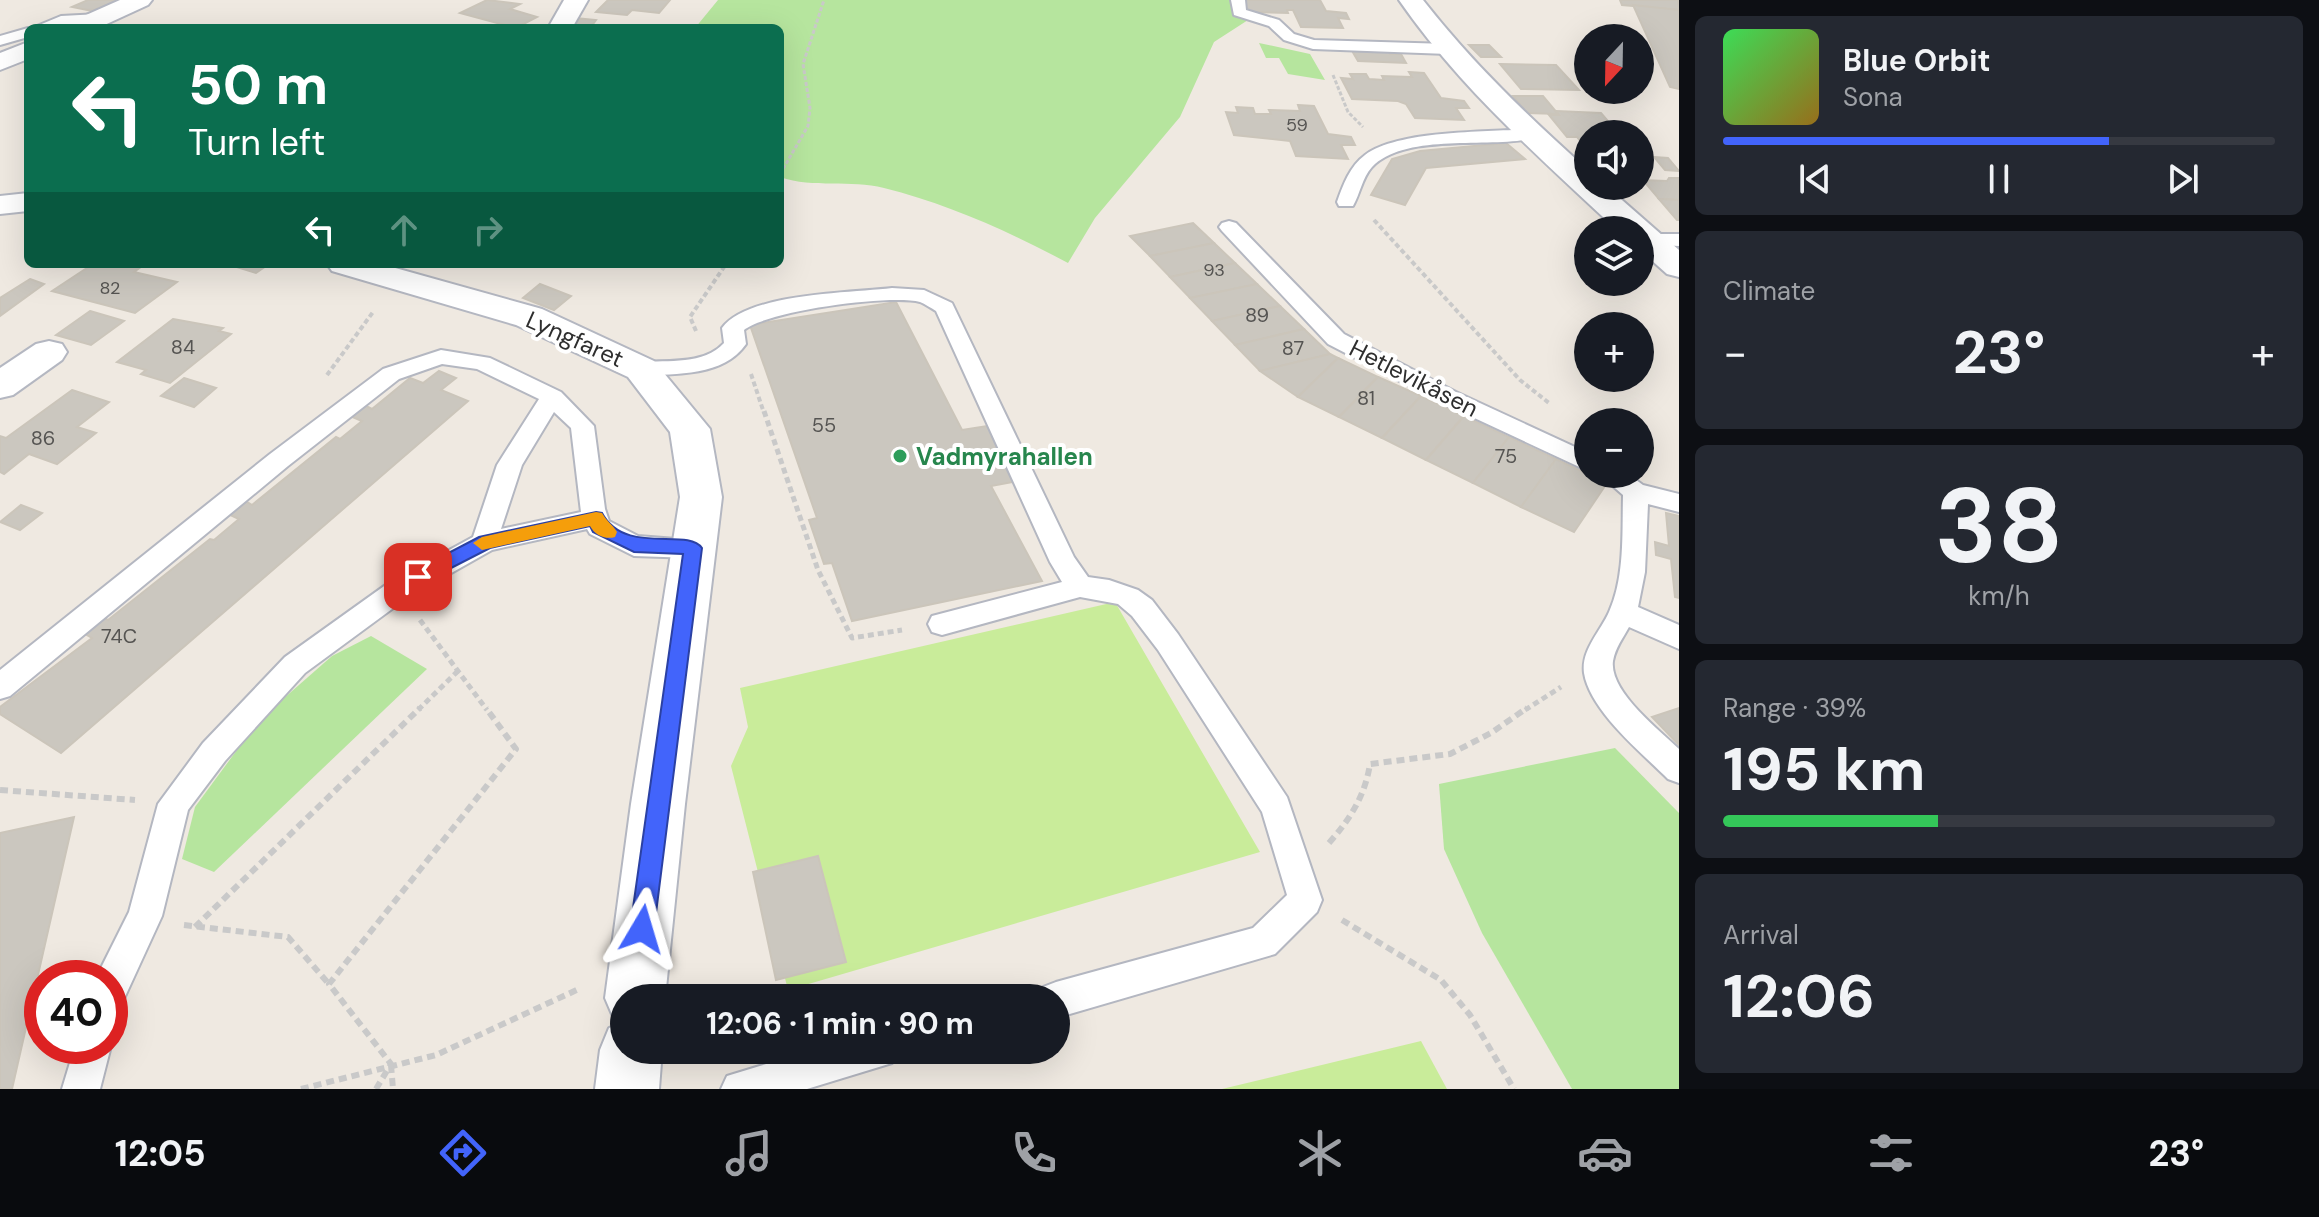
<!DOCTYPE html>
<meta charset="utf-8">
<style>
:root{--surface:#171b24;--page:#242831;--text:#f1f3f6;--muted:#9ea1a6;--line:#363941;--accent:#4264fb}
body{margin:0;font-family:"DM Sans",sans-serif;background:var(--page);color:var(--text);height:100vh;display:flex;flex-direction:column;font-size:30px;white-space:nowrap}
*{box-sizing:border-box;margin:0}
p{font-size:26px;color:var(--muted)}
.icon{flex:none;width:44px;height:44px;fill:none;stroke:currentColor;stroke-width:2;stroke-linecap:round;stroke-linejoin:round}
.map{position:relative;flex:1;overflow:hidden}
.side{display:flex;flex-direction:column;gap:16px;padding:16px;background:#0d0f14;width:640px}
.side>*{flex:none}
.banner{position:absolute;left:24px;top:24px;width:760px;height:244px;border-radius:12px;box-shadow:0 8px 32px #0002;background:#0b6e4f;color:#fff;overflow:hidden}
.needle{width:52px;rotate:202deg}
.fabs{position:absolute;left:1574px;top:24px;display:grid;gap:16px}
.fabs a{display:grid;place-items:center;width:80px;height:80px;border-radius:50%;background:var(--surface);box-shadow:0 8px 32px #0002;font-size:40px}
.speed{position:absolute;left:24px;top:960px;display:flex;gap:16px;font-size:40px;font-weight:700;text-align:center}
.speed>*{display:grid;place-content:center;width:104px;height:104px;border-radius:50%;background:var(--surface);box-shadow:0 8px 32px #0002;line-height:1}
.speed .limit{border:12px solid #d22;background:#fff;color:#111}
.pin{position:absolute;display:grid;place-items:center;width:68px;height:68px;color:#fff;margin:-34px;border-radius:16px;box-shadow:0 4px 12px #0006}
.me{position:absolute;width:88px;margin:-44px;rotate:7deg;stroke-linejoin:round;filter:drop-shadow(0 0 6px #0008)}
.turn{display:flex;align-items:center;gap:28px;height:168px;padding:0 32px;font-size:36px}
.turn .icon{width:104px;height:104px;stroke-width:2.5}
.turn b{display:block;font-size:56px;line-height:68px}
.lanes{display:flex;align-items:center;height:76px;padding:0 32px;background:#0003;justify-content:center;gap:40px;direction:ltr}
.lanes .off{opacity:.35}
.big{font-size:60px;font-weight:700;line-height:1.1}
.side .card{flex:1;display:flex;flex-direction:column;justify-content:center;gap:12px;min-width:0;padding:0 28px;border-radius:12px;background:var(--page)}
.side .dial{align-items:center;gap:0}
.dial b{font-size:104px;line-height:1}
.song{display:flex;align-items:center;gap:24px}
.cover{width:96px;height:96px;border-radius:12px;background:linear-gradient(135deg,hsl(130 70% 55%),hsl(40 70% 35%))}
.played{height:8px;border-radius:4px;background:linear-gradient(90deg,var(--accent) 70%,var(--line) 70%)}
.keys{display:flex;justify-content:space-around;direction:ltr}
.heat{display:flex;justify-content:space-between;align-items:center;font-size:44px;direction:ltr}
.charge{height:12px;border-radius:6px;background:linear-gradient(90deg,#34c759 39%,var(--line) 0)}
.trip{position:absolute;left:610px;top:984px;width:460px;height:80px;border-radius:40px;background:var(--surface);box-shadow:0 8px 32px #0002;font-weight:700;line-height:80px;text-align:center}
.dock{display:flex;height:128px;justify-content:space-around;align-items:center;background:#090b0e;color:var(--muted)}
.dock .icon{width:56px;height:56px}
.dock .on{color:var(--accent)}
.dock b{font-size:36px;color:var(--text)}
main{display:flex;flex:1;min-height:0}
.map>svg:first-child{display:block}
.green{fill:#b6e59e}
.pitch{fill:#c9ec9a}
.building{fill:#cbc7bf;stroke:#cbc5ba;stroke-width:2}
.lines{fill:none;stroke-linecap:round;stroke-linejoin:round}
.service-casing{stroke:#b4b7c1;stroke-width:4}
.minor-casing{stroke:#b4b7c1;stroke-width:4}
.tertiary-casing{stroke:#b4b7c1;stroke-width:4}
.secondary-casing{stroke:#b4b7c1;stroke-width:4}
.path-far3{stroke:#c9c9c9;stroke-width:3;stroke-dasharray:4 2;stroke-linecap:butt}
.path-far2{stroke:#c9c9c9;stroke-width:4;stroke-dasharray:5 3;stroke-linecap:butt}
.path-far1{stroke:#c9c9c9;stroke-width:5;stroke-dasharray:6 4;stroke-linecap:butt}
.path{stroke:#c9c9c9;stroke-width:6;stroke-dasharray:8 5;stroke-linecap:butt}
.service{fill:#fff;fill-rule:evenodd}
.minor{fill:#fff;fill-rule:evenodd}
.tertiary{fill:#fff;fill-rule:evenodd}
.secondary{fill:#fff;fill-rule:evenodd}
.route{fill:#4264fb;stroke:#2b41a3;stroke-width:2}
.slow{fill:#f59e0b}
.leisure-dot{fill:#2e9e5b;stroke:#fff;stroke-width:3}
.labels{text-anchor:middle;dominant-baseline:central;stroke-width:8;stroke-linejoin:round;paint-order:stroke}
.far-number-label{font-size:18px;fill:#555452}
.number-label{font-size:20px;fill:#555452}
.street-label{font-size:24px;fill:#2e2e2e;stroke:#fff}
.leisure-label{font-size:24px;font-weight:bold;fill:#27864d;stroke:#fff;text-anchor:start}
</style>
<main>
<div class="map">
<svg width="1679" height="1089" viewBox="0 0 1679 1089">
<rect width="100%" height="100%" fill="#efe9e1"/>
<g class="green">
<path d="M 718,0 L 1279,0 L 1214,42 L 1180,117 L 1095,218 L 1068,263 C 1010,232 948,204 884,188 C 850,179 814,189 780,177 L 780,28 L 695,28 Z"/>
<path d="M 1259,43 L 1310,54 L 1325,80 L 1288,74 L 1279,58 L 1266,58 Z"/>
<path d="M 371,636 L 427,669 L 214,872 L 182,859 L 195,807 L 259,720 L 332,656 Z"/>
<path d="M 1615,748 L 1679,813 L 1679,1089 L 1572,1089 L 1482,933 L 1444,849 L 1439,784 Z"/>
</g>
<g class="pitch">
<path d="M 1115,602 L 1260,852 L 788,990 L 731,766 L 748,727 L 740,688 Z"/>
<path d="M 1421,1041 L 1447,1089 L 1222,1089 Z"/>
</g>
<g class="building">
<path d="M 88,0 L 118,0 L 92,11 L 72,7 Z"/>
<path d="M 487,0 L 520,4 L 510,9 L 537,17 L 516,28 L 460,13 Z"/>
<path d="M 608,0 L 670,0 L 659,13 L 632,10 L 627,15 L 596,12 Z"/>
<path d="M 1242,0 L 1320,0 L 1326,11 L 1346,13 L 1349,19 L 1338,18 L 1343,28 L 1301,27 L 1293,10 L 1287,10 L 1288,13 L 1247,12 Z"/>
<path d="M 1620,0 L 1678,0 L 1679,10 L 1622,5 Z"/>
<path d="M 1633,5 L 1679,10 L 1679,89 L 1670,87 Z"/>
<path d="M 575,18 L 596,20 L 590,28 L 568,28 Z"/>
<path d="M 1469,45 L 1489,45 L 1501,57 L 1481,57 Z"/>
<path d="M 1351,49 L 1388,50 L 1390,54 L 1401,54 L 1406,63 L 1358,61 Z"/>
<path d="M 1500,64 L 1556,65 L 1579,90 L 1521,89 Z"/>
<path d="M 1409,72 L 1424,73 L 1441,98 L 1464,101 L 1469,108 L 1456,108 L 1464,120 L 1415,118 L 1406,104 L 1398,101 L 1352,99 L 1341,78 L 1353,79 L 1350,74 L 1366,74 L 1369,79 L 1384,80 L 1382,76 L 1412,77 Z"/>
<path d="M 1513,96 L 1543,96 L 1558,114 L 1527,113 Z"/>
<path d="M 1298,105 L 1314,106 L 1328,134 L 1351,137 L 1355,145 L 1341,145 L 1348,159 L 1296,156 L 1290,141 L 1234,135 L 1226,112 L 1238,113 L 1236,107 L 1253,108 L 1255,114 L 1271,114 L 1269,110 L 1300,111 Z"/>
<path d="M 1556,111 L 1601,113 L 1619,134 L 1588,134 L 1588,147 L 1585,147 L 1577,137 L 1567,137 L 1549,115 L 1559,115 Z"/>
<path d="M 1506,143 L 1525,159 L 1426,168 L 1405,205 L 1371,195 L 1392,159 L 1420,151 Z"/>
<path d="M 1654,157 L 1668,158 L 1679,171 L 1665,170 Z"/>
<path d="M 1669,178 L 1679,178 L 1679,200 L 1659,199 L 1643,180 L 1667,181 Z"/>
<path d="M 1659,199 L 1679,200 L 1679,220 L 1677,220 Z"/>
<path d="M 1193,223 L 1214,243 L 1150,256 L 1130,236 Z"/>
<path d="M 1214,243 L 1235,263 L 1170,277 L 1150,256 Z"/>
<path d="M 1235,263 L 1257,284 L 1190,298 L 1170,277 Z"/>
<path d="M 93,264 L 145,264 L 134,272 L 177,282 L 135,313 L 52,291 Z"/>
<path d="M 227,264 L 269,264 L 256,273 Z"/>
<path d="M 30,279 L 44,284 L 0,316 L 0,298 Z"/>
<path d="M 540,284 L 571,296 L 554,310 L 523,298 Z"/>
<path d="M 1257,284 L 1280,306 L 1212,321 L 1190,298 Z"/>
<path d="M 896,302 L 962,430 L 987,426 L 1018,481 L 991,486 L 1042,581 L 852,621 L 832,563 L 824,564 L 809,520 L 817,518 L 750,325 Z"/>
<path d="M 1280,306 L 1304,329 L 1235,345 L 1212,321 Z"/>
<path d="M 90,311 L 124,321 L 91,345 L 56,335 Z"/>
<path d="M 173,319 L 223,328 L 219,331 L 231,334 L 170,383 L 141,374 L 146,370 L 117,362 Z"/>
<path d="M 1304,329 L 1330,354 L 1260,371 L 1235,345 Z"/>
<path d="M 1330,354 L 1338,358 L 1298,397 L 1260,371 Z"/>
<path d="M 1338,358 L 1378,377 L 1339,417 L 1298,397 Z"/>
<path d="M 439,371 L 456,378 L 441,390 L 468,401 L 61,753 L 0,714 L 0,707 L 92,638 L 80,631 L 100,615 L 108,620 L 210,539 L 214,540 L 239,519 L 228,514 L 244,500 L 252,505 L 336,437 L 340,439 L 362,421 L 350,416 L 364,405 L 372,409 L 410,378 L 423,383 Z"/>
<path d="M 1378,377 L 1421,396 L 1382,438 L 1339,417 Z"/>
<path d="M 184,378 L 216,388 L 194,407 L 161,396 Z"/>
<path d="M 72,390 L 109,402 L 77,427 L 96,433 L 57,464 L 29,454 L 4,474 L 0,472 L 0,436 L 6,438 Z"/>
<path d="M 1421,396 L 1464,416 L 1426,460 L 1382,438 Z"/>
<path d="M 1464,416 L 1509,437 L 1473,483 L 1426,460 Z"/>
<path d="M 1509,437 L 1556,459 L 1521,507 L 1473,483 Z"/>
<path d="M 1556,459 L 1607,483 L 1574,532 L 1521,507 Z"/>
<path d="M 21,505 L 42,513 L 20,530 L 0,522 Z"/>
<path d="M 1666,513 L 1679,516 L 1679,598 L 1675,597 L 1671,559 L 1656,555 L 1655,542 L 1669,546 Z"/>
<path d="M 1679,708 L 1679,745 L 1652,717 Z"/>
<path d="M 74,817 L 12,1089 L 0,1089 L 0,833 Z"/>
<path d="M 818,856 L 846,962 L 776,980 L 753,872 Z"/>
</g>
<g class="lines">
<g class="service-casing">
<g id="service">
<path d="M 1231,0 L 1245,0 L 1246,10 L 1279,20 L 1294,34 L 1314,40 L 1448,44 L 1456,49 L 1448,54 L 1313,49 L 1284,40 L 1269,26 L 1234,15 Z"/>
<path d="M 99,14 L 106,18 L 104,21 L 32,28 L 61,16 Z"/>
<path d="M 28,28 L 28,37 L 0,45 L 0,36 Z"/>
<path d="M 1529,129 L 1535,130 L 1538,134 L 1535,138 C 1491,149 1406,132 1372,167 C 1362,178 1360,194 1353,206 L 1339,206 L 1337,202 C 1343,185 1350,166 1365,155 C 1398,130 1488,132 1529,129 Z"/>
<path d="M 1229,221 L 1236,223 L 1344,334 L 1456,392 L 1588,453 L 1588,471 L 1440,402 L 1328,344 L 1222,231 L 1219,227 L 1222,223 Z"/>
<path d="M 1648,234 L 1679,234 L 1679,246 L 1641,244 L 1640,238 Z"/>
<path d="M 892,288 L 924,290 L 952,303 L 1074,557 L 1088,577 L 1109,580 L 1138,590 L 1152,600 L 1178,634 L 1287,797 L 1322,900 L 1317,912 L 1275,954 L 1056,1018 L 1056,998 L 1039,998 L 1043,987 L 1056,982 L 1253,928 L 1287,895 L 1262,812 L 1158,650 L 1132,616 L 1118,604 L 1080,597 L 942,635 L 932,632 L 928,624 L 932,616 L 1062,582 L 1050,562 L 936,311 C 931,308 925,304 920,302 C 890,294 767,311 744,330 L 746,344 C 723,377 677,373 641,376 L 633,374 L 630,369 L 633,364 L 641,362 C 668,360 704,365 724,343 L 722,328 C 748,293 850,293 892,288 Z"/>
<path d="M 441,350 L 490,358 L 561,392 L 594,426 L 605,509 L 609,521 L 638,536 L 702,541 L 706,548 L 702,555 L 693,558 L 634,556 L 590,534 L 587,529 L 492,550 L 407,598 L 305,673 L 225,761 L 188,810 L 162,916 L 123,1001 L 110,1006 L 110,978 L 96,978 L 129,912 L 158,804 L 203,743 L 285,657 L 387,584 L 473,537 L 497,465 L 539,399 L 477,369 L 442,364 L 399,379 L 288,466 L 10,696 L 0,699 L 0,670 L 270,454 L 383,369 ZM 554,412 L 571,428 L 581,512 L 501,529 L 522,465 Z"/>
<path d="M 1599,474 L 1628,474 L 1643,485 L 1679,494 L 1679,512 L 1648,504 L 1645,572 L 1638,607 L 1679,625 L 1679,649 L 1629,627 C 1623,638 1615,648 1613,661 C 1609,691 1658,729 1679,749 L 1679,783 L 1668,779 C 1642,753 1590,711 1584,673 C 1581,650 1600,632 1609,612 C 1625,577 1622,532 1623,495 Z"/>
<path d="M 110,1042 L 111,1046 L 100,1089 L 62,1089 L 75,1046 L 110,1046 Z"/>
<path d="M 812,1050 L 898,1050 L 892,1063 L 807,1089 L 721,1089 L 727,1076 Z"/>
</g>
</g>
<g class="minor-casing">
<g id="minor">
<path d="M 120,0 L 152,0 L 148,5 L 98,28 L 65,28 L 68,23 Z"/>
<path d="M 564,0 L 588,0 L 572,28 L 548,28 Z"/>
<path d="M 28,42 L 28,59 L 0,70 L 0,53 Z"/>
</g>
</g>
<g class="tertiary-casing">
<g id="tertiary">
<path d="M 28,193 L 28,211 L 0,214 L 0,196 Z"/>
<path d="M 327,264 L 381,264 L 542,309 L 654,361 L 710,429 L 722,497 L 685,804 L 665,998 L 624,998 L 624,1050 L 662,1050 L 659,1089 L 595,1089 L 600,1050 L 609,1028 L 621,1023 L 614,1019 L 605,998 L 631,804 L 680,497 L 670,432 L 628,377 L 516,325 L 332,271 Z"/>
<path d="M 49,341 L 62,344 L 67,352 L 62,360 L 13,395 L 0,398 L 0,368 L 36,344 Z"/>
</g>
</g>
<g class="secondary-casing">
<path id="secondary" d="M 1399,0 L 1423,0 C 1473,64 1528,116 1588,170 L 1588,186 L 1606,186 L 1679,250 L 1679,277 L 1667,274 L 1640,250 L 1640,230 L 1617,230 C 1539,157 1460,88 1399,0 Z"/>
</g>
<g class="path-far3">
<path d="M 1333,75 L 1348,112 L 1363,127"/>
<path d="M 780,174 L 808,126 L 810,108 L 803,64 L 824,0"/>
</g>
<g class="path-far2">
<path d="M 1374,220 L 1520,380 L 1549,403"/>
<path d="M 696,331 L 690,317 L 726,264"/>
<path d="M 751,374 L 764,413"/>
<path d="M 327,375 L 373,312"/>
</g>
<g class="path-far1">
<path d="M 764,411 L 818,570 L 852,638 L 902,630"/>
<path d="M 420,620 L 487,710"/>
<path d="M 418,710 L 459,670"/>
<path d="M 1525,710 L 1561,687"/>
</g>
<g class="path">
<path d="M 0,790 L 135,800"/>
<path d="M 1329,843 C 1350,819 1365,796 1370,764 L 1450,754 L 1491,733 L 1527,708"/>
<path d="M 1342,920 L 1441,980 L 1470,1015 L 1514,1089"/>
<path d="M 184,925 L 288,937 L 329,984"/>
<path d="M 195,927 L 420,708"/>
<path d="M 391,1065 L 393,1089"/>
<path d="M 301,1089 L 436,1055 L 581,988"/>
<path d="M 376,1089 L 391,1064 L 329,984 L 516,749 L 486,708"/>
</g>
<use href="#service" class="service"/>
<use href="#minor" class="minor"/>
<use href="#tertiary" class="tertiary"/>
<use href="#secondary" class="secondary"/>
</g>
<path class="route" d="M 596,512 L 602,513 C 625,556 687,527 702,548 L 654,929 L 651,938 L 642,941 L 634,938 L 630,929 L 683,554 L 634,552 L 593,532 L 590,526 L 490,548 L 418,585 L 409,577 L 412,572 L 479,537 Z"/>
<path class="slow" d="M 596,512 L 602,513 C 607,522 613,525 617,532 L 615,537 C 605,540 595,535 590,526 L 482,550 L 473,543 L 482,537 Z"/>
<circle class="leisure-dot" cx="900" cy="456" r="8"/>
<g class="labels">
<g class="far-number-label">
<text x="1297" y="125">59</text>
<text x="1214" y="270">93</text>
<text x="110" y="288">82</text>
</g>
<g class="number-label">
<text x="1257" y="315">89</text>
<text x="183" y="347">84</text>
<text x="1293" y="348">87</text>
<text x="1366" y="398">81</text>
<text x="824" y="425">55</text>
<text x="43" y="438">86</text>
<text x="1506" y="456">75</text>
<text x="119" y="636">74C</text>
</g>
<g class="street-label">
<text transform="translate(575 339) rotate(24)">Lyngfaret</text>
<text transform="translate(1414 378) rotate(27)">Hetlevikåsen</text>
</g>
<g class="leisure-label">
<text x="916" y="456">Vadmyrahallen</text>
</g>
</g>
</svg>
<div class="fabs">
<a><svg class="needle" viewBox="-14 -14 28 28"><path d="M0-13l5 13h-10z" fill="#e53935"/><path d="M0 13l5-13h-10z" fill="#9ea1a6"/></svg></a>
<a><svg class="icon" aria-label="sound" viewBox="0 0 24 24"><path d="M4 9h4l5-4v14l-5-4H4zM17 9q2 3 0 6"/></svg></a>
<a><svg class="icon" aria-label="layers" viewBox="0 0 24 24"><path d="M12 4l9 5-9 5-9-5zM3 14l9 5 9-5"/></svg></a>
<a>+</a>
<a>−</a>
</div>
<div class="speed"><div class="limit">40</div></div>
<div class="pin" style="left:418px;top:577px;background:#d93025"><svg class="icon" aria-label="arrive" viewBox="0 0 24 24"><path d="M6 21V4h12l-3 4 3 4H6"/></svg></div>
<svg class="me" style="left:642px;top:929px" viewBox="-20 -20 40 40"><path d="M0-17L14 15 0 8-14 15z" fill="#4264fb" stroke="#fff" stroke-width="4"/></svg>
<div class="trip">12:06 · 1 min · 90 m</div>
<div class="banner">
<div class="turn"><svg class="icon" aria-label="left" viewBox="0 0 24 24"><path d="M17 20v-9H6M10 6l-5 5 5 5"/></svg><div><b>50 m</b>Turn left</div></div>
<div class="lanes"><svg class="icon" aria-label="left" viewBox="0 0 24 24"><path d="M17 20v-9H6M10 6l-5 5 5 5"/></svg><svg class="icon off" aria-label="ahead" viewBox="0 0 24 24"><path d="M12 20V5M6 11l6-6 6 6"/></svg><svg class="icon off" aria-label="right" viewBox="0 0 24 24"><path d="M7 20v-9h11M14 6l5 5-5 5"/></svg></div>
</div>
</div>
<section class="side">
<div class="card">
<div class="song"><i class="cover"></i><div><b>Blue Orbit</b><p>Sona</p></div></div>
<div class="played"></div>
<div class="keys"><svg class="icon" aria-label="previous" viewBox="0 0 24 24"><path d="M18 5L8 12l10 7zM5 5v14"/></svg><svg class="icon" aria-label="pause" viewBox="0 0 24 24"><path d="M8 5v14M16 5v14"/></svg><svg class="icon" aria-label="next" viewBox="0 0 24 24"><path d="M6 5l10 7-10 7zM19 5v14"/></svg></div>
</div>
<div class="card"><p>Climate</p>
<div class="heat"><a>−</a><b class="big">23°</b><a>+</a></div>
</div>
<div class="card dial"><b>38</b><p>km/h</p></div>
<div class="card"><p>Range · 39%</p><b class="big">195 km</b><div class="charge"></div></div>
<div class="card"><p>Arrival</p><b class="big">12:06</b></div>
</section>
</main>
<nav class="dock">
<b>12:05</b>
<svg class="icon on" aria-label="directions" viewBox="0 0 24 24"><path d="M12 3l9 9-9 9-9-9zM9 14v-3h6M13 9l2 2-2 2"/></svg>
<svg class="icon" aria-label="music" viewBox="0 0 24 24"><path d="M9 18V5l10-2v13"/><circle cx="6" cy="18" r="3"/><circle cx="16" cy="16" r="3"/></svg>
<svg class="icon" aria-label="phone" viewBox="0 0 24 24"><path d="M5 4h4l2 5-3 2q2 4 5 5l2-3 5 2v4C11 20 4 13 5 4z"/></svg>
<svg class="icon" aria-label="climate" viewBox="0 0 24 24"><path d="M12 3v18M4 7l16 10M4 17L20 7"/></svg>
<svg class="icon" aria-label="car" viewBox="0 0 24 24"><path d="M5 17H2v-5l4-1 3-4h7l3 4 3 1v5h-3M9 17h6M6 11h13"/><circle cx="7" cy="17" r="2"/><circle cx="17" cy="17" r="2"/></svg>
<svg class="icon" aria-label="filters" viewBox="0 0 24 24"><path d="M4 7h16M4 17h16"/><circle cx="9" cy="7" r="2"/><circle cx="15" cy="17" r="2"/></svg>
<b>23°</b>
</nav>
